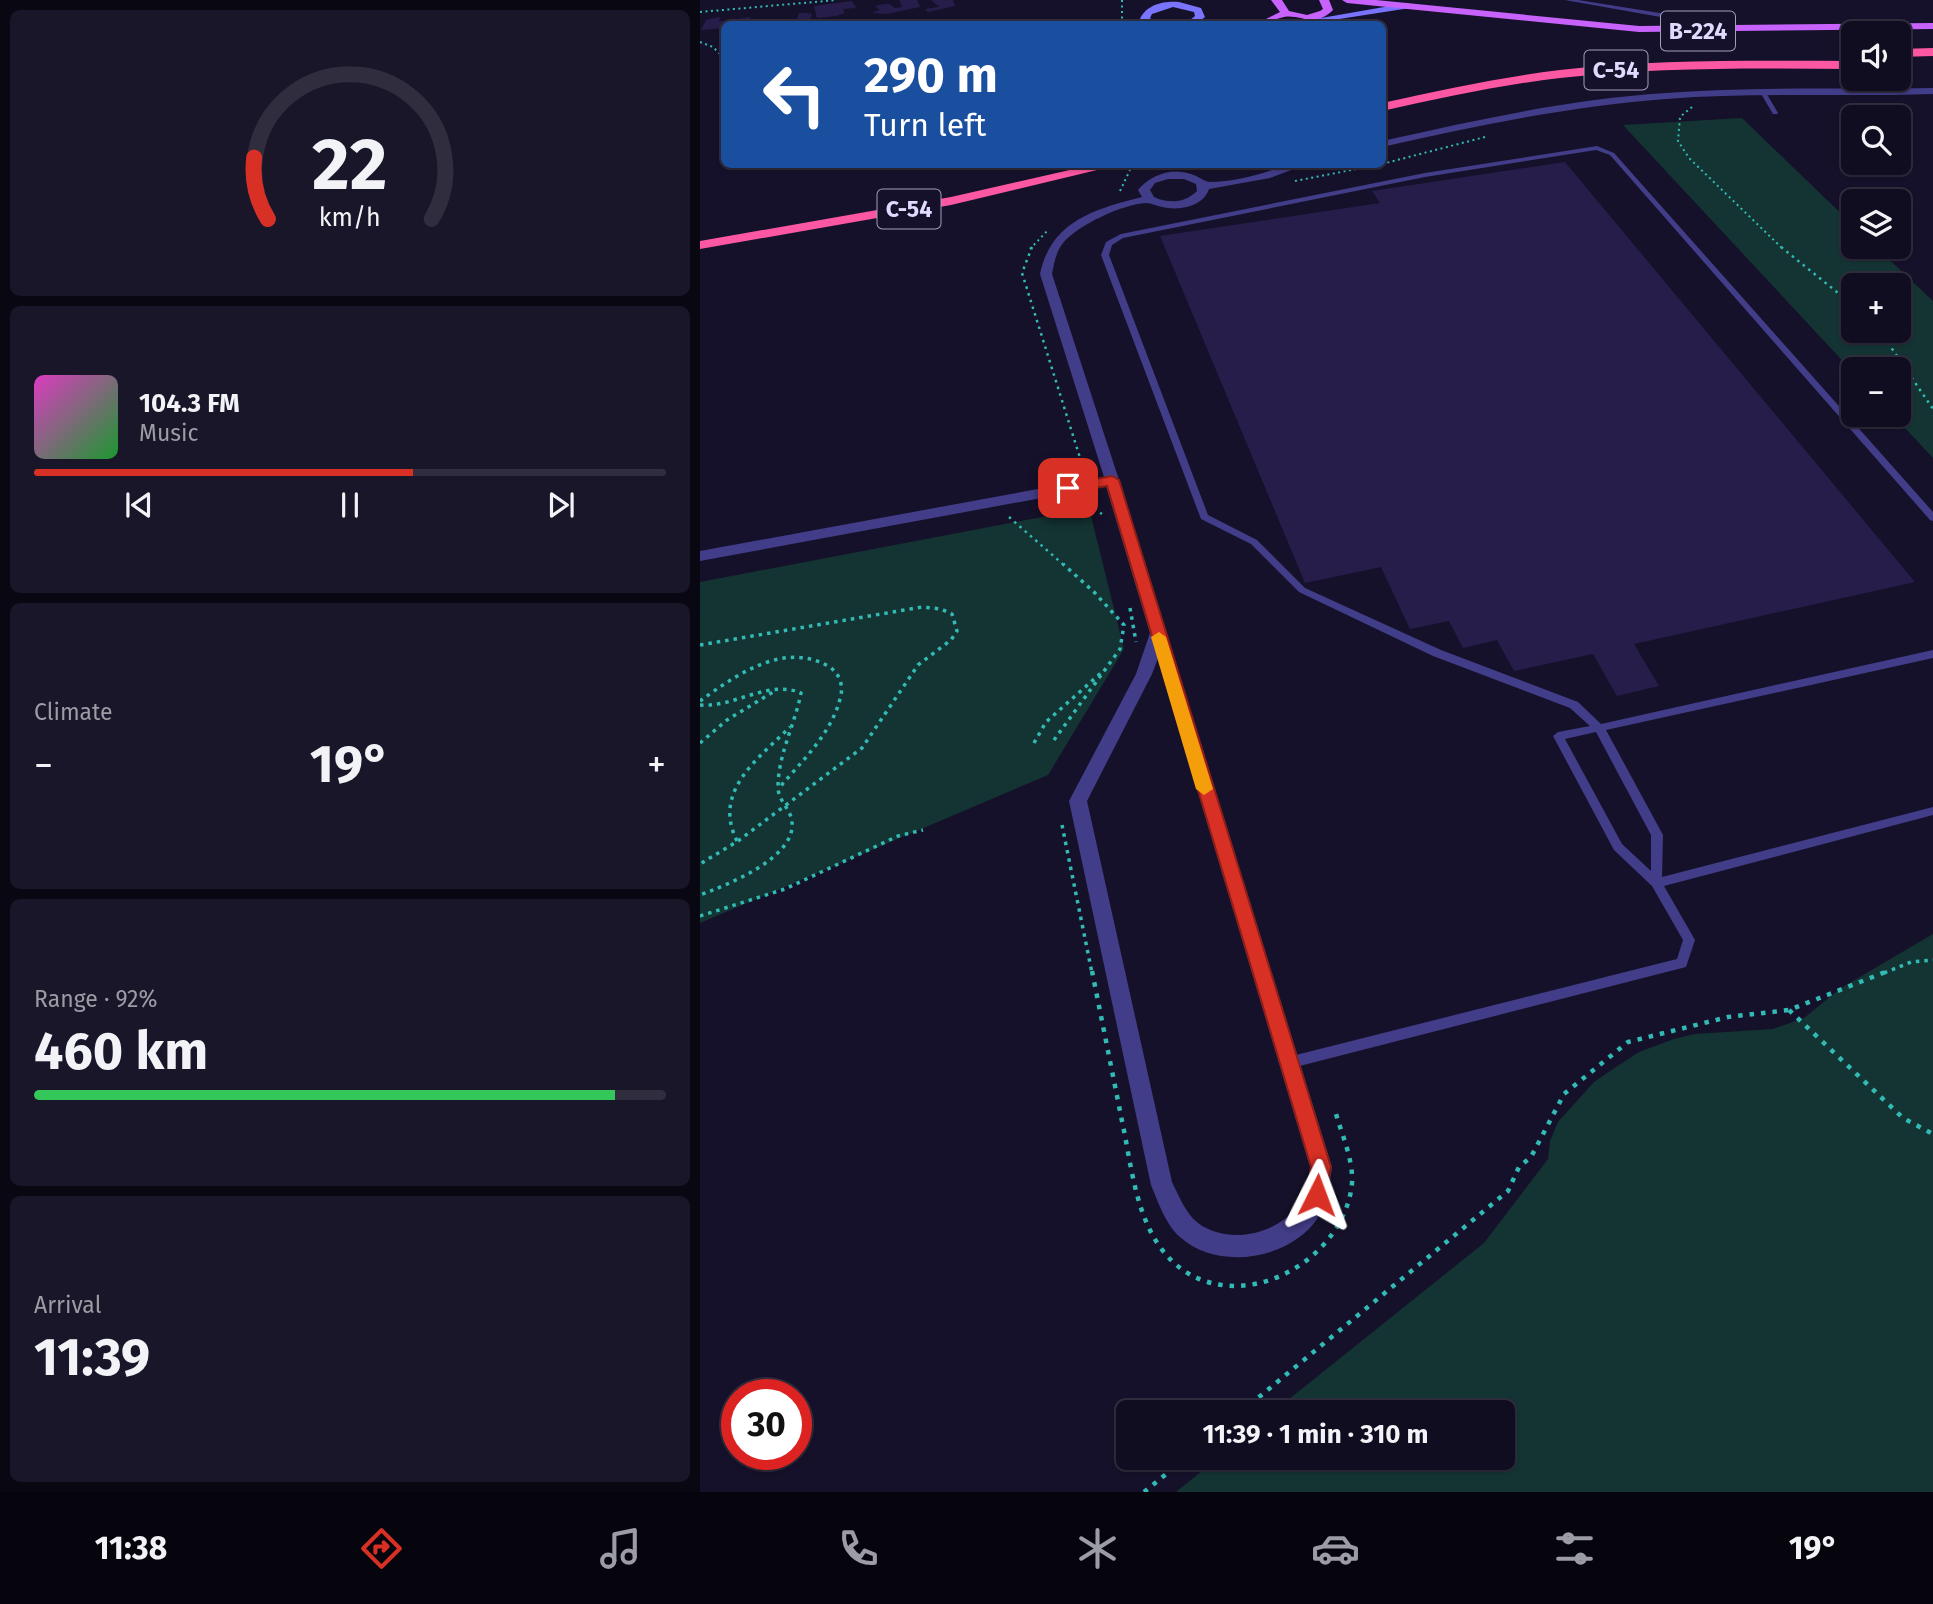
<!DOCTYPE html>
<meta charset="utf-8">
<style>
:root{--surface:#100d20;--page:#191629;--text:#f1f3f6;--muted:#9c9ca5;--line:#302d3e;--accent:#d93025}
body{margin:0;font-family:"Fira Sans",sans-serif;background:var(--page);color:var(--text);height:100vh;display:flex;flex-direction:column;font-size:26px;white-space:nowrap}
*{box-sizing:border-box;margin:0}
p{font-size:23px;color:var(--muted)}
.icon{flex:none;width:38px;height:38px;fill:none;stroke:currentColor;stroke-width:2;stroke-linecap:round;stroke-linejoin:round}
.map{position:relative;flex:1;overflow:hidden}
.panel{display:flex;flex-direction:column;gap:10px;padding:10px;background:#090712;width:700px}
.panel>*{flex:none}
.hud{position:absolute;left:21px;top:21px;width:665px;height:147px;border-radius:10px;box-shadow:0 2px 5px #0004,0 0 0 2px var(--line);background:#1a4fa0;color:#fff;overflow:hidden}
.fabs{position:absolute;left:1141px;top:21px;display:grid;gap:14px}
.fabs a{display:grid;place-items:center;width:70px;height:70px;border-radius:10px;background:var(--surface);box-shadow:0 2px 5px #0004,0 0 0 2px var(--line);font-size:35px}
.speed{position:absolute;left:21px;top:1379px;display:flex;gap:14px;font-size:35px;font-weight:700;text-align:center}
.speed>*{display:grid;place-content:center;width:91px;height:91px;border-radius:50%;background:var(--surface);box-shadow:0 2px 5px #0004,0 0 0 2px var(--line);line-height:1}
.speed .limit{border:10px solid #d22;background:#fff;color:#111}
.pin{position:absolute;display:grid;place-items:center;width:60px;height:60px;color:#fff;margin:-30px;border-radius:14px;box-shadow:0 4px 10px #0006}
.me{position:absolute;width:77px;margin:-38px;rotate:3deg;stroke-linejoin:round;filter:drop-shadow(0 0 5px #0008)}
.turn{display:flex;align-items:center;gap:24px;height:147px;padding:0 28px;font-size:32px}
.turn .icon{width:91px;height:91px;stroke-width:2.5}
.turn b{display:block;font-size:49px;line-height:60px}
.big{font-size:52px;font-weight:700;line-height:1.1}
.panel .tile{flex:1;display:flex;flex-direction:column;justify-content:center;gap:10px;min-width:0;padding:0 24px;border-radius:10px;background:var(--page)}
.panel .dial{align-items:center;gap:0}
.dial svg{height:182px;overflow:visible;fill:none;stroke:var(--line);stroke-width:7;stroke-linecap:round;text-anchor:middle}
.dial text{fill:var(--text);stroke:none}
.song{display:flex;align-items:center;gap:21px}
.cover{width:84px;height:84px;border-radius:10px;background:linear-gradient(135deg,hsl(310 70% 55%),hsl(130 70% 35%))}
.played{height:7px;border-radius:4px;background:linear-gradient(90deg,var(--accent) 60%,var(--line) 60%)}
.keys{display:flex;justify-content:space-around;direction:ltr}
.heat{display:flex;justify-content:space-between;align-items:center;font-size:38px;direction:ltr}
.charge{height:10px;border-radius:5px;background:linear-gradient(90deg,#34c759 92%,var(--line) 0)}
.trip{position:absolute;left:416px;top:1400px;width:399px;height:70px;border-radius:10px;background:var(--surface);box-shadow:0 2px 5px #0004,0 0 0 2px var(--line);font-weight:700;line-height:70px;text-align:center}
.dock{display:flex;height:112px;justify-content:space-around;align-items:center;background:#06050d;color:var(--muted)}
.dock .icon{width:49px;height:49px}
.dock .active{color:var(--accent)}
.dock b{font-size:32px;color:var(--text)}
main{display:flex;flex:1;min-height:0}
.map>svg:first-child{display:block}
.green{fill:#143433;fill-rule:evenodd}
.building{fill:#271d4a}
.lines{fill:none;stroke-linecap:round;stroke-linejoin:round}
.path-far3{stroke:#32bab5;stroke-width:2;stroke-dasharray:2 3.5;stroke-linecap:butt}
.path-far2{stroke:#32bab5;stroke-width:2.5;stroke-dasharray:2.5 4.5;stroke-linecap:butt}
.path-far1{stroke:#32bab5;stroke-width:3.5;stroke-dasharray:3.5 5;stroke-linecap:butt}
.path{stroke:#32bab5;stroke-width:4.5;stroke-dasharray:4.5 7;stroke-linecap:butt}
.lane{fill:#423d88;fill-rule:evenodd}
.street{fill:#423d88;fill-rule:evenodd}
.secondary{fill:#7a73fd;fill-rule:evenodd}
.primary{fill:#c763fc;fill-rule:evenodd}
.highway{fill:#fc57a2;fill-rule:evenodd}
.route{fill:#d93025;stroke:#8d1f18;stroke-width:2}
.slow{fill:#f59e0b}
.labels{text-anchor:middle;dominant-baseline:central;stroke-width:7;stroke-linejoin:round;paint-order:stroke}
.shield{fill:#16112a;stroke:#a39ebe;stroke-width:2}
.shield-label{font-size:23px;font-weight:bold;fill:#dfdafe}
</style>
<main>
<section class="panel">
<div class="tile dial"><svg viewBox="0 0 100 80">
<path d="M14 69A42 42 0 1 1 86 69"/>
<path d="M14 69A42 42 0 0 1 8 42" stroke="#d93025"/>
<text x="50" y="56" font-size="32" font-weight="700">22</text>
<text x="50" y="72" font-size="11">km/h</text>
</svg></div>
<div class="tile">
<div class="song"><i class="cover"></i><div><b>104.3 FM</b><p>Music</p></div></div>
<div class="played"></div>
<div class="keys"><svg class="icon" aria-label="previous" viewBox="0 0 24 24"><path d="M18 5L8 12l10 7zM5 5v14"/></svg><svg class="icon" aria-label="pause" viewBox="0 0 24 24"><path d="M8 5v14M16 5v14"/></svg><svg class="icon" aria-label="next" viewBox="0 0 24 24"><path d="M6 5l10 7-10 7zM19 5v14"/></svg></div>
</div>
<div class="tile"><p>Climate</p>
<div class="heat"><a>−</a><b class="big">19°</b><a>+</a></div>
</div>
<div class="tile"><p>Range · 92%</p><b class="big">460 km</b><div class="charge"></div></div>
<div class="tile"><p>Arrival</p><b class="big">11:39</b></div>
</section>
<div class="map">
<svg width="1233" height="1492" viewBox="0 0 1233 1492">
<rect width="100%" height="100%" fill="#16112a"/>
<g class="green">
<path d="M 1042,118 L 1153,225 L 1153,247 L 1176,247 L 1233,301 L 1233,458 L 1193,415 L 1199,415 L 1199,369 L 1153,369 L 1153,372 L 923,125 ZM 1153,285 L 1199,285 L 1199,331 L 1153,331 Z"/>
<path d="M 389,508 L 424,649 L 348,775 L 0,923 L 0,582 Z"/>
<path d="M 1233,934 L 1233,1492 L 476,1492 L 518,1458 L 803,1458 L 803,1412 L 573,1412 L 784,1243 L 848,1159 L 850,1141 L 858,1122 L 894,1082 L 907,1073 L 939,1052 L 974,1039 L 995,1034 L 1073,1029 L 1104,1018 L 1141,988 Z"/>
</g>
<g class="building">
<path d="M 199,0 L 217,0 L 220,7 L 187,14 L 172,13 L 180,10 L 175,6 L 184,4 L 189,4 L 195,8 L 202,7 Z"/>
<path d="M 231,0 L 253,0 L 255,6 L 228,12 L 225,9 L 239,7 Z"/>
<path d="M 152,1 L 156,8 L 143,9 L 145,13 L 136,16 L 117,18 L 114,6 Z"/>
<path d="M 99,13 L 106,13 L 112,14 L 110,20 L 96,22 Z"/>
<path d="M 20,17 L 19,21 L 27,21 L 50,17 L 51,22 L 57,22 L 58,24 L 24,24 L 24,28 L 1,30 L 6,20 Z"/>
<path d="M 865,162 L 1215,582 L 934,644 L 959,686 L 917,696 L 893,654 L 814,671 L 797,640 L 763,648 L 749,621 L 710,629 L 681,567 L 605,583 L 460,236 L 680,203 L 672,191 Z"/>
</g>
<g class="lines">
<g class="path-far3">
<path d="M 422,0 L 422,24"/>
<path d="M 0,12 L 137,0"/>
<path d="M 0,42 L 13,47 L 24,58"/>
<path d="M 992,107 L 980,117 L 978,141 L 989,158 L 1083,249"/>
<path d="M 682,164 L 785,137"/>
<path d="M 595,181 L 682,164"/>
<path d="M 420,191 L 430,170"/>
<path d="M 330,249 L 349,229"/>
</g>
<g class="path-far2">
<path d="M 332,247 L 322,273 L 381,461 L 380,471"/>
<path d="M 1081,247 L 1153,305"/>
<path d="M 1180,331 L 1233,409"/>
<path d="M 362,505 L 364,509 L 393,508 L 402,514"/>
<path d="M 309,517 L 365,566"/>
</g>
<g class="path-far1">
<path d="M 430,608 L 436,642"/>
<path d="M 0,645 L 222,607 L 241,609 L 252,614 L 257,631 L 251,640 L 218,665 L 162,748 L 38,841 L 0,864"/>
<path d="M 0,701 C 36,675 84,641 128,666 C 140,673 144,686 140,699 C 131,734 102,761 79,788"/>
<path d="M 0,705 C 34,708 68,679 101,693 C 95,724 78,755 78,787 C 78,801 91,809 92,822 C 96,858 27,885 0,895"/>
<path d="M 354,740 L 420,649 L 424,625 L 394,592 L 363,564"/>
<path d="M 0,743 L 27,720 L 73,692"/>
<path d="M 334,743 L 346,722 L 402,672"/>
<path d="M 362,825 L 392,973"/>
<path d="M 37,841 C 12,791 58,759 90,727"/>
<path d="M 0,916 L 85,889 L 198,836 L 223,830"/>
<path d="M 1184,973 L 1211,962 L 1233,960"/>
</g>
<g class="path">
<path d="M 392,971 C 402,1021 412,1071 422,1121 C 431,1163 435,1212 460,1247 C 516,1325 635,1275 651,1191 C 656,1166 643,1138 636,1114"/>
<path d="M 1089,1010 L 1203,1118 L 1233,1134"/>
<path d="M 541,1412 L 808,1191 L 819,1167 L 831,1157 L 864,1094 L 928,1042 L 1028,1017 L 1089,1010 L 1188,971"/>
<path d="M 444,1492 L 486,1458"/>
</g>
<g class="lane">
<path d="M 865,0 L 878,0 L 966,14 L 1023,14 L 1032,21 L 1031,30 L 1026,31 L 1026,21 L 1022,18 L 966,18 Z"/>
<path d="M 1061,91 L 1065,91 L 1078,113 L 1077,114 L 1073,114 L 1060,92 Z"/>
<path d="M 897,146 L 914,153 L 1233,512 L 1233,521 L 1230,520 L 910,155 L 896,150 L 725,177 L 423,238 L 412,245 L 409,255 L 508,515 L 557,540 L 605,588 L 741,650 L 878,702 L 901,724 L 1233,650 L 1233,658 L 906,730 L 963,835 L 962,877 L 1233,807 L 1233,815 L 964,886 L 995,940 L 986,967 L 588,1069 L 584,1067 L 582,1063 L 584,1059 L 588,1057 L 977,959 L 983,940 L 952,886 L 914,850 L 853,736 L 858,732 L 890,726 L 870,708 L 733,656 L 599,592 L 551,544 L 501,519 L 401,255 L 406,242 L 421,234 L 725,173 ZM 896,732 L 951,835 L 951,871 L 922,844 L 865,739 Z"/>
</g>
<g class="street">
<path d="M 1233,88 L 1233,94 C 1144,97 1055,92 966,99 C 870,106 776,126 682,147 L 682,141 C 776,120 870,99 966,93 C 1055,86 1144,90 1233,88 Z"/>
<path d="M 589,164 L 607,164 L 570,178 L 509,189 C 503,207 478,211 462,207 C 457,206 451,203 446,203 C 423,204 378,225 363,243 C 356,252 354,263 352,274 L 419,480 L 632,1167 C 630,1185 627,1203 617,1219 C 589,1260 517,1271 480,1237 C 466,1225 458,1202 451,1185 L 369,801 L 436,674 L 450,633 L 406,486 L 0,561 L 0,551 L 404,477 L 340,274 C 351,221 395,209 442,197 L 438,190 C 450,175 472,167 491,174 C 498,176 505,182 510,182 C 536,182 565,173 589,164 ZM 468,179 L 484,179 L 496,184 L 497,191 C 485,203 469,204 454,197 L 450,190 L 455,183 ZM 458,658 L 610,1167 C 609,1180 608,1193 600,1203 C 579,1234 529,1246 498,1223 C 486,1214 479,1196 472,1182 L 387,801 L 452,674 Z"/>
</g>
<g class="secondary">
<path d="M 479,2 L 501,8 L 505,17 L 496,24 L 485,24 L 495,16 L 494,12 L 473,7 L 452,14 L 450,18 L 457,24 L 446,24 L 440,19 C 447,4 464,1 479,2 Z"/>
<path d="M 707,3 L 710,4 L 710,8 L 607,24 L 587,24 Z"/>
</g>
<g class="primary">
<path d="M 571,0 L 582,0 L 589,11 L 607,15 L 620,11 L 623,9 L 619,0 L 629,0 L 633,10 C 613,29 602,14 584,17 C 574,19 568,24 556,24 L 580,12 Z"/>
<path d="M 642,0 L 676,0 L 939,26 L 1233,23 L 1233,29 L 939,32 L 647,3 Z"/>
</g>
<g class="highway">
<path d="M 1233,48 L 1233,56 L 1199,57 L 1199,49 Z"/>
<path d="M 1153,61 L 1153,69 C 1056,68 957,67 860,78 C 800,85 741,98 682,111 L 682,103 C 741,90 801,77 860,70 C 957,59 1056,61 1153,61 Z"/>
<path d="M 396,164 L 422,164 L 251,205 L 0,249 L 0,241 L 251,197 Z"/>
</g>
</g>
<path class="route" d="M 412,476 L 419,480 L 631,1167 L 624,1202 L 617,1204 L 610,1202 L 607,1195 L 611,1167 L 407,486 L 368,493 L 361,488 L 368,484 Z"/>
<path class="slow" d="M 459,632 L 466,637 L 513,789 L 504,795 L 496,789 L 451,637 Z"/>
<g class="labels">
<g class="shield">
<rect x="961" y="11.5" width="74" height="39" rx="5"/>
<rect x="884.5" y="50.5" width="63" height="39" rx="5"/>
<rect x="177.5" y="189.5" width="63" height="39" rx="5"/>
</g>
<g class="shield-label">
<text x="998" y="31">B-224</text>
<text x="916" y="70">C-54</text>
<text x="209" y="209">C-54</text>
</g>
</g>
</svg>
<div class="fabs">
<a><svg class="icon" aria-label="sound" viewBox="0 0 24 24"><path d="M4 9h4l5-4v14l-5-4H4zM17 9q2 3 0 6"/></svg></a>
<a><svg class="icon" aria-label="search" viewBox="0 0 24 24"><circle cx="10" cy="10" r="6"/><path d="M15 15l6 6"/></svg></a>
<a><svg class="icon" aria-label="layers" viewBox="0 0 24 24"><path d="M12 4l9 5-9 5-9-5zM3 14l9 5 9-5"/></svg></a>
<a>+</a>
<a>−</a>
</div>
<div class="speed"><div class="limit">30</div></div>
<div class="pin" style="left:368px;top:488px;background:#d93025"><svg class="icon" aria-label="arrive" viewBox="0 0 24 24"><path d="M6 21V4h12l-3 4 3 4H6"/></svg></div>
<svg class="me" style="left:617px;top:1195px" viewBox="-20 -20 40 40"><path d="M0-17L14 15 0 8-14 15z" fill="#d93025" stroke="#fff" stroke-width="4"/></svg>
<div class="trip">11:39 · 1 min · 310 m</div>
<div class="hud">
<div class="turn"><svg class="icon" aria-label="left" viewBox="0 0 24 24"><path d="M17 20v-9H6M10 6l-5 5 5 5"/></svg><div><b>290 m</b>Turn left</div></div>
</div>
</div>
</main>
<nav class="dock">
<b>11:38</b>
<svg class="icon active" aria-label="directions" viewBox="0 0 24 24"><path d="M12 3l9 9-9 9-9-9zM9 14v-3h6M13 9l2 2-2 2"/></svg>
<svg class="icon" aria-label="music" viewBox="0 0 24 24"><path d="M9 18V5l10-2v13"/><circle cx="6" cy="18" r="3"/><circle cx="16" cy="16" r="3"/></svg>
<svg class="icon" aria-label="phone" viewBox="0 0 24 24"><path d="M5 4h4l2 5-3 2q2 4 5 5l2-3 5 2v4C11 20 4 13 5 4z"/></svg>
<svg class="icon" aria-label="climate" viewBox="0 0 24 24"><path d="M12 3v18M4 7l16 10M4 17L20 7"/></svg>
<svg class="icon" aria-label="car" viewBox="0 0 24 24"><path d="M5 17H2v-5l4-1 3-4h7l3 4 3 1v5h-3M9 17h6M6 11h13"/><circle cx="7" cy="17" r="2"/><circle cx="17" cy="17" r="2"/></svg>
<svg class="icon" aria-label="filters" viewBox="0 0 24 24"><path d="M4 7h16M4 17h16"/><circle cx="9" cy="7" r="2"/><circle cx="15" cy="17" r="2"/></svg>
<b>19°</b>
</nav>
